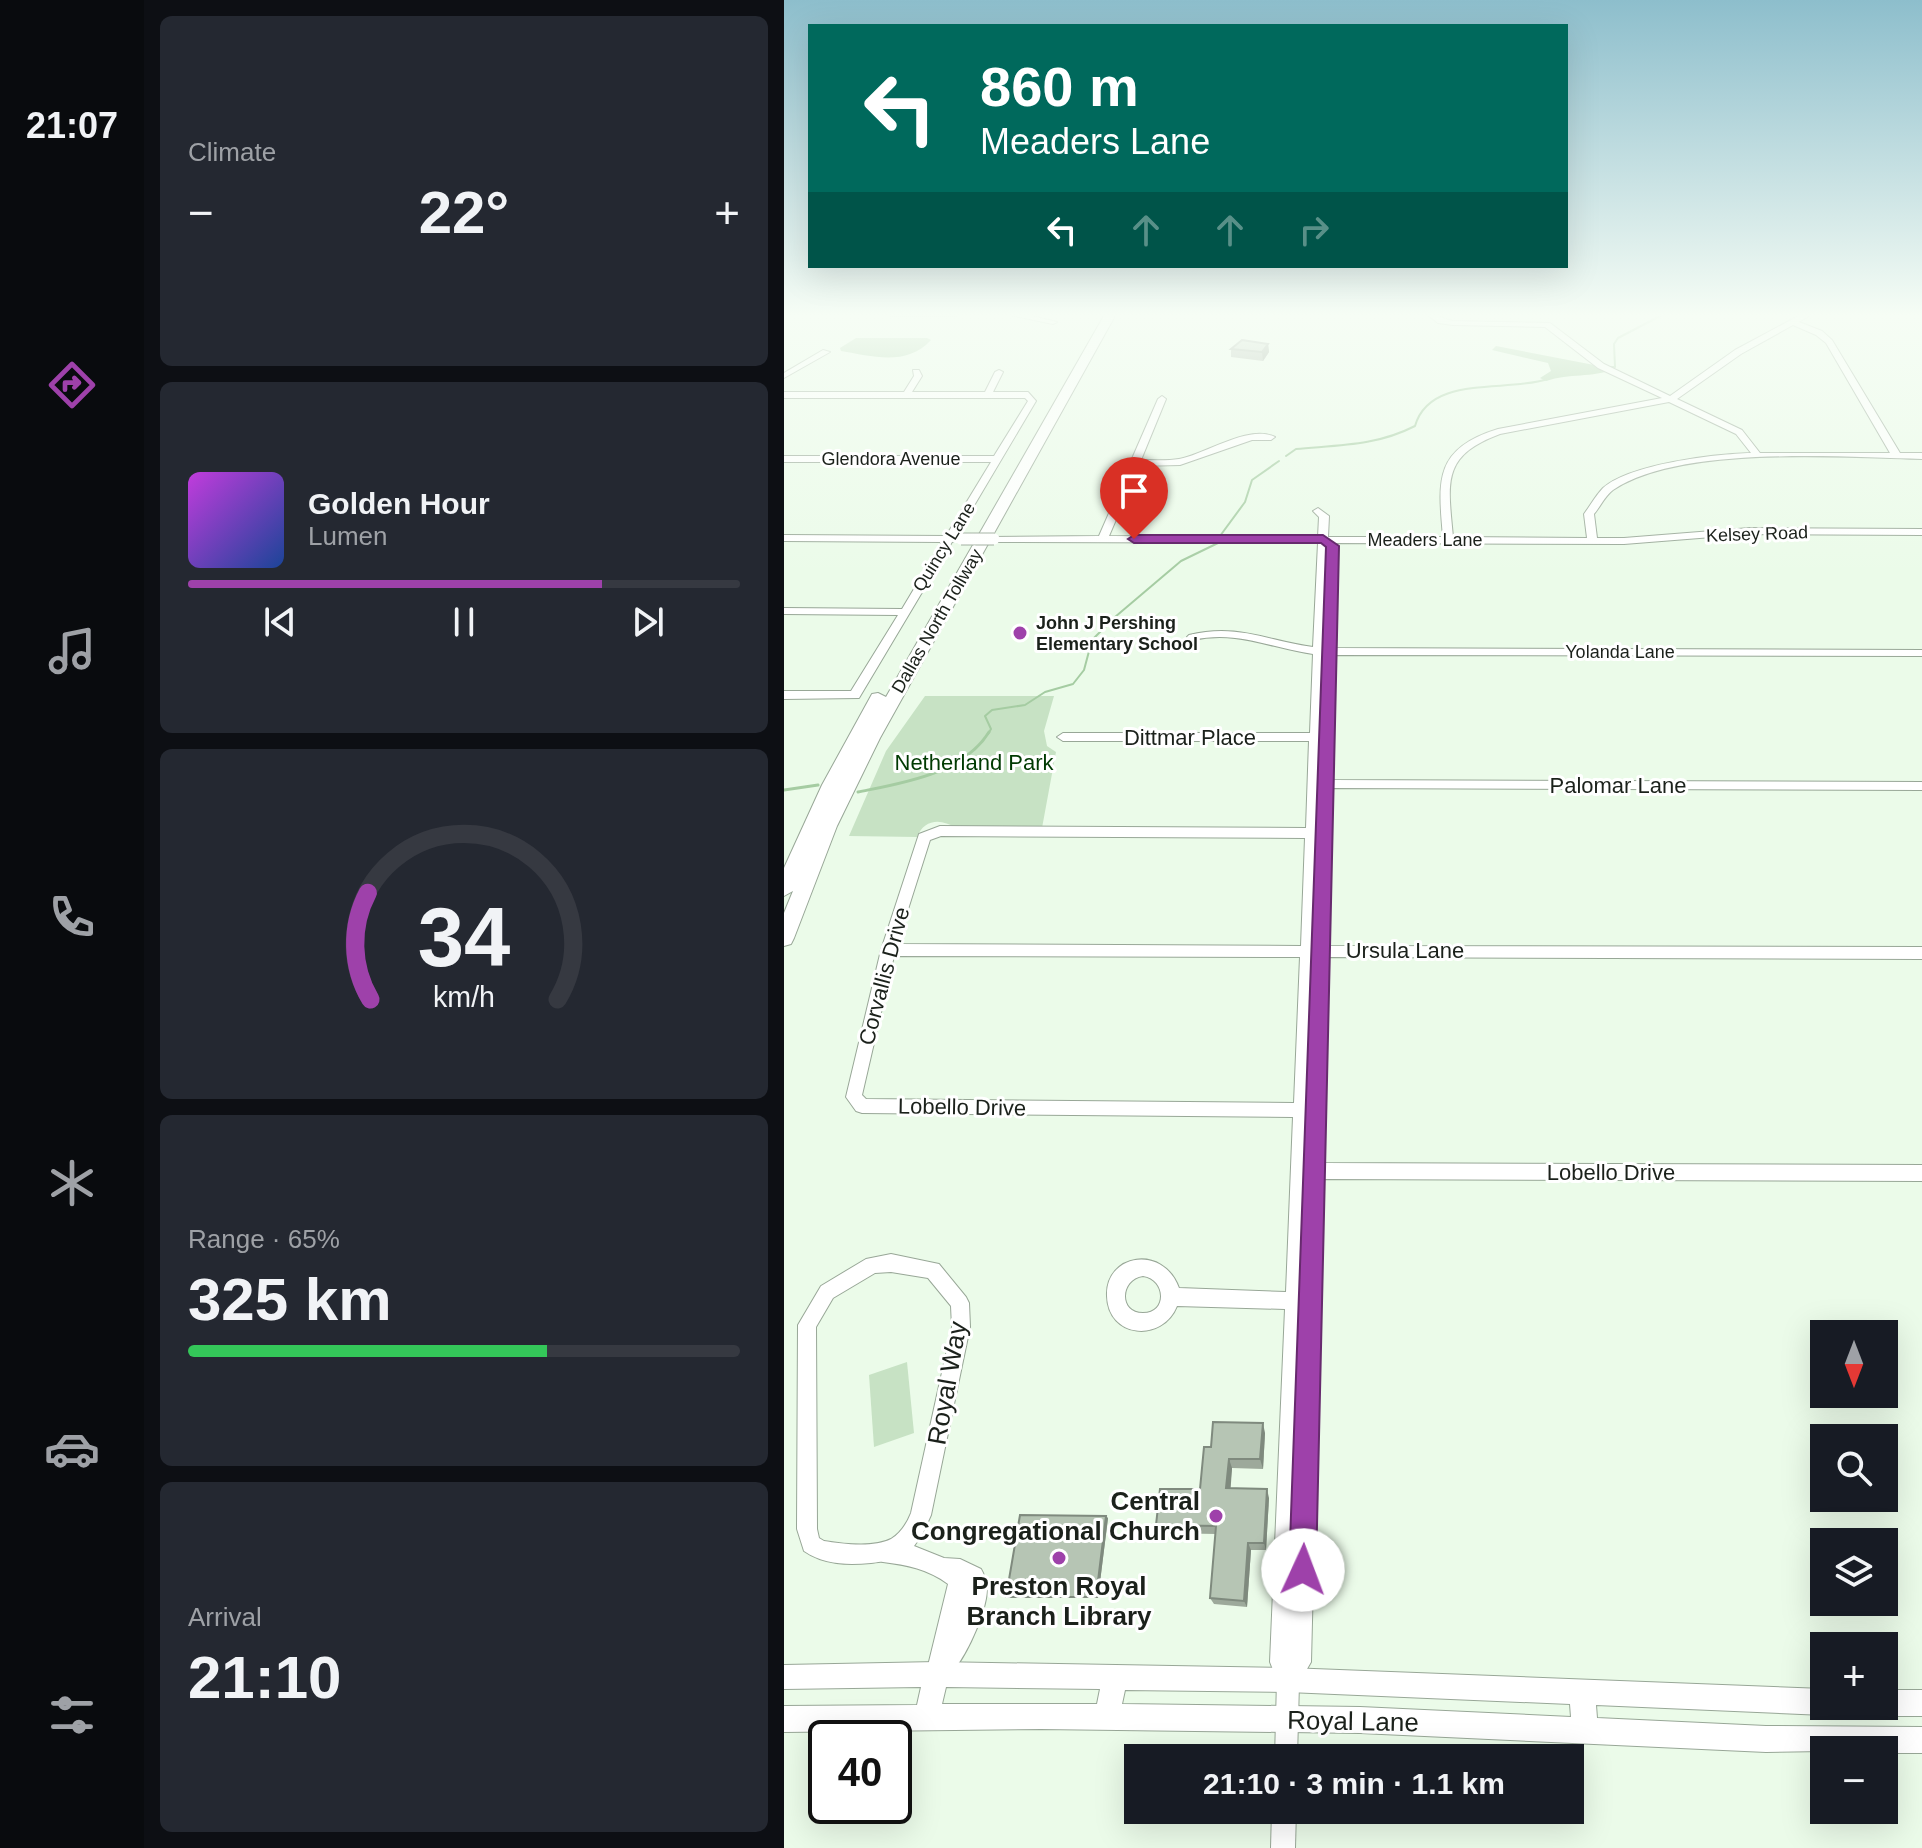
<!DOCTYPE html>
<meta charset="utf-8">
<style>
:root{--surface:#171b24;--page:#242831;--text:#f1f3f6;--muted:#9ea1a6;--line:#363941;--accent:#9e41aa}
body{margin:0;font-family:Arial,sans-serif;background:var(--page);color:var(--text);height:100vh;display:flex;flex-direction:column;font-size:30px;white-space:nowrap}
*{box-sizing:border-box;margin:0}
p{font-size:26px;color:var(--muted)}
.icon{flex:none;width:44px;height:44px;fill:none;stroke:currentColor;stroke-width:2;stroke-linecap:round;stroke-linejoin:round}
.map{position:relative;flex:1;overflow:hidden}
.drawer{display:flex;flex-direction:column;gap:16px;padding:16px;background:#0d0f14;width:640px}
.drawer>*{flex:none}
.hud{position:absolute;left:24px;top:24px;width:760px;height:244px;border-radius:0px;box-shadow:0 8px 32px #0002;background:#00695c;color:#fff;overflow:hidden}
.needle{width:52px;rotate:180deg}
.controls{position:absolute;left:1026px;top:1320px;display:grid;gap:16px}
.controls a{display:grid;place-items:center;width:88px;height:88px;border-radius:0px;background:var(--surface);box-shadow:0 8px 32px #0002;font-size:40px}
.speed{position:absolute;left:24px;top:1720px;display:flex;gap:16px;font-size:40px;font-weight:700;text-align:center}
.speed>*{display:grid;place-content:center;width:104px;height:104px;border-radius:50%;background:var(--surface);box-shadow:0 8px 32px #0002;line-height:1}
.speed .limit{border:4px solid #111;border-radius:12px;background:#fff;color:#111}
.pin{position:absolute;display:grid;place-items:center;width:68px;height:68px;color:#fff;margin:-82px -34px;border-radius:50% 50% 50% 0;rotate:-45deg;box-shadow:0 0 8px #0007}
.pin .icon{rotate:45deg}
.me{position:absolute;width:88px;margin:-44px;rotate:2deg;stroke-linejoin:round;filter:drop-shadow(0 0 6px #0008)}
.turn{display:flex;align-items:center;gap:28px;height:168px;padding:0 40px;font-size:36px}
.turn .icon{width:104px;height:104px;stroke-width:2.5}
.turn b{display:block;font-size:56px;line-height:68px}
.lanes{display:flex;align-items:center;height:76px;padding:0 40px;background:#0003;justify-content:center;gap:40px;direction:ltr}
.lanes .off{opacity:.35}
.big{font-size:60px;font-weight:700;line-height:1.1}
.drawer .card{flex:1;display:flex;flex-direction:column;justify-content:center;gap:12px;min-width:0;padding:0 28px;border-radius:12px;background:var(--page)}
.drawer .dial{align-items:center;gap:0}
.dial svg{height:208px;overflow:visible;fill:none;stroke:var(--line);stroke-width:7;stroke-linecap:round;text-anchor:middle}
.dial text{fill:var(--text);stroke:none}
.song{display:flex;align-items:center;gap:24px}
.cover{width:96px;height:96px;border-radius:12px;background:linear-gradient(135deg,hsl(290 70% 55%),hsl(220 70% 35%))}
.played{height:8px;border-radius:4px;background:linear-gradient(90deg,var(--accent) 75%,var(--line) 75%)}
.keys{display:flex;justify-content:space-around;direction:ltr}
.heat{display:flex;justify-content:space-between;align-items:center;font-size:44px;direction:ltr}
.charge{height:12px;border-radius:6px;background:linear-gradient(90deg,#34c759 65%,var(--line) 0)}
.trip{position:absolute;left:340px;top:1744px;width:460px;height:80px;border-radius:0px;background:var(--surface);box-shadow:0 8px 32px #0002;font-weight:700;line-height:80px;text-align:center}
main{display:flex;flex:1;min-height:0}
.tabs{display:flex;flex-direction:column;width:144px;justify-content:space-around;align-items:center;background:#090b0e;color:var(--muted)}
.tabs .icon{width:56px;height:56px}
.tabs .on{color:var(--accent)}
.tabs b{font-size:36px;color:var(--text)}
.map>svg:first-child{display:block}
.green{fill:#c7e2c4}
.water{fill:#a5cca2}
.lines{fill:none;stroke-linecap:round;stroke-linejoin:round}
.stream-far1{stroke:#a5cca2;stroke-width:2}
.stream{stroke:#a5cca2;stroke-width:3}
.minor-casing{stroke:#98a797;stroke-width:2}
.major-casing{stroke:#98a797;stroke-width:2}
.highway-casing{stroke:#98a797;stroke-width:2}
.minor{fill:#fff;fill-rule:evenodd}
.major{fill:#fff;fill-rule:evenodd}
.highway{fill:#fff;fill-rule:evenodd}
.minor-bridge-casing{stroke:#98a797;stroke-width:13;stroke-linecap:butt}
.minor-bridge{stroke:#fff;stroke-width:11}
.wall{fill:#9da99b}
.shaded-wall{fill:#7f8a7e}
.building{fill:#b6c5b4;stroke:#7f8a7e;stroke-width:2}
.route{fill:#9e41aa;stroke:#672a6e;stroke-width:2}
.poi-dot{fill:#9e41aa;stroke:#fff;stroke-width:3}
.labels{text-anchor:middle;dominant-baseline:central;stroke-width:6;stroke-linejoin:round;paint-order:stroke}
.far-street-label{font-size:18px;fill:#1b211b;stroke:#fff}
.far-poi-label{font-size:18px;font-weight:bold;fill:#1b211b;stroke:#fff;text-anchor:start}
.street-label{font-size:22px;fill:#1b211b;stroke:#fff}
.park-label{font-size:22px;fill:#003a02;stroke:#fff}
.near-street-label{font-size:26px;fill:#1b211b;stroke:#fff}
.near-poi-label{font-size:26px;font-weight:bold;fill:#1b211b;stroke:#fff;text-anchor:end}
</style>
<main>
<nav class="tabs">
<b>21:07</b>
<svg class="icon on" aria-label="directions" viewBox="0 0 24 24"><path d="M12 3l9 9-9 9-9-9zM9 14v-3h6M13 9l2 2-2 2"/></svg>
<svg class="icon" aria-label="music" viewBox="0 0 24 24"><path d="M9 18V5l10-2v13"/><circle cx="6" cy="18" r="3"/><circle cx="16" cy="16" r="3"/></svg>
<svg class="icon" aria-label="phone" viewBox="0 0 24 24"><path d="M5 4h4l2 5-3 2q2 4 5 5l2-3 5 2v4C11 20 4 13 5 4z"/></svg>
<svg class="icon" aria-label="climate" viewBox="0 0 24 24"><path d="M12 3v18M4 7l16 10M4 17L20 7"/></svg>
<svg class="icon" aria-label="car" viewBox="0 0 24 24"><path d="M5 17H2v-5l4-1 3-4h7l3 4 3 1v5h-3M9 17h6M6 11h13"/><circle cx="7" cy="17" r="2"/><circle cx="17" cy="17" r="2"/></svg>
<svg class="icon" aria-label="filters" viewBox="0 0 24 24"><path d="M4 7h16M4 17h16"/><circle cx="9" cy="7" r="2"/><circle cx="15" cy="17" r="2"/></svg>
</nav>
<section class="drawer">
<div class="card"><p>Climate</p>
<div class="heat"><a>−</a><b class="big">22°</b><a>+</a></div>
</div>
<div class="card">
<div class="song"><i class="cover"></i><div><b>Golden Hour</b><p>Lumen</p></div></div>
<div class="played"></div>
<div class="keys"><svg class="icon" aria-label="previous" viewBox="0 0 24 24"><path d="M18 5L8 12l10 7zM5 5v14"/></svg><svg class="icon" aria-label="pause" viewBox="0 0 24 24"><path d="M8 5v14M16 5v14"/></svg><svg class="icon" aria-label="next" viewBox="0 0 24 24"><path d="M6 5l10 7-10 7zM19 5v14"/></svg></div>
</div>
<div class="card dial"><svg viewBox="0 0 100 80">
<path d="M14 69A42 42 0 1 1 86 69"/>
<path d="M14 69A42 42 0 0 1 13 28" stroke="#9e41aa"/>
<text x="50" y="56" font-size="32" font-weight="700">34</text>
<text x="50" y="72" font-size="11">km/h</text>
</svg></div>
<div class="card"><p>Range · 65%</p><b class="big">325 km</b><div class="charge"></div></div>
<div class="card"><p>Arrival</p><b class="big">21:10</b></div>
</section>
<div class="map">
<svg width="1138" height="1848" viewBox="0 0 1138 1848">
<rect width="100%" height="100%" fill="#ebfbe9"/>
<g class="green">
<path d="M 141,696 L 270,696 L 260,731 L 263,746 L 272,752 L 258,828 L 172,828 C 157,818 140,819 133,837 L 65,836 L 102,751 Z"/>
<path d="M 123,1362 L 130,1433 L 90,1447 L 85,1375 Z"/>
</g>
<g class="water">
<path d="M 72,338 L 143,338 L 147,340 C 122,367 88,356 57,351 L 56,348 Z"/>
<path d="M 712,346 L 831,369 C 807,378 786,373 762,381 L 756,378 L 767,371 L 764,363 L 708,350 Z"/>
</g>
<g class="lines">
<g class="stream-far1">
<path d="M 826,367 L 831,367 L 830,344 L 834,338 L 880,314"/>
<path d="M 502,456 L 512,449 C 555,445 592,446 631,426 C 646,374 722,393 764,379"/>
<path d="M 436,536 L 461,502 L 468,480 L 495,461"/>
<path d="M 204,734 L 207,729 L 201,716 L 208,710 L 241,705 L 261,692 L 289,684 L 300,670 L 308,640 L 331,617 L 397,561 L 434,543"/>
</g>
<g class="stream">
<path d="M 0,790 L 34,785"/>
<path d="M 74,792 C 118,783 179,774 205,732"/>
</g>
<g class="minor-casing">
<g id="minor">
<path d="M 103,314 L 175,314 L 171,316 L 107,316 Z"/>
<path d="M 221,314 L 239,314 L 273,322 L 269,324 Z"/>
<path d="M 643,314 C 653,314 659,319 669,321 L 766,323 L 820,364 L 886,396 L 951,350 L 1018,314 L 1028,314 L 1015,322 L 1038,331 L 1048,340 L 1116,453 L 1138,453 L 1138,459 C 1058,457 895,445 829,490 C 821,496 816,507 810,514 L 813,538 L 840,538 L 966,528 L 1138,529 L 1138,535 L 966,534 L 840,544 L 551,543 L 554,546 L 552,648 L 1138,650 L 1138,656 L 551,655 L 548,780 L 1138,782 L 1138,790 L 548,788 L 544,946 L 1138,947 L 1138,959 L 544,957 L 539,1163 L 1138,1165 L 1138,1181 L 539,1179 L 527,1662 L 515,1683 L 513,1758 L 491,1758 L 493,1680 L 486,1662 L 501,1309 L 393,1306 C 378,1343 324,1338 323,1296 C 321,1254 379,1244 395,1288 L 502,1292 L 509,1117 L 78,1113 L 72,1111 L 62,1097 L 97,950 L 135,834 L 156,826 L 522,828 L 525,741 L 279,741 L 273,737 L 279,733 L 526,733 L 529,654 C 486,648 453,630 409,640 L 403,637 L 405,635 C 454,623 483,641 529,647 L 534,543 L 210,542 L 205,539 L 206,537 L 315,536 L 346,465 L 344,463 L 347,461 L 374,399 L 378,396 L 382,399 L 357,460 C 369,460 383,461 395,459 C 422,454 465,424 491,437 L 487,440 L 468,440 L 396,465 L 355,466 L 325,536 L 534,537 L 535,517 L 529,511 L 534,508 L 545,516 L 544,537 L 659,537 C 654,480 650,449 714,429 L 878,398 L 814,368 L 761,327 L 669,325 L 654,323 ZM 1009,325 L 1032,335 L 1042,343 L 1106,453 L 976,453 L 958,430 L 893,399 L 957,354 ZM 885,402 L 952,434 L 967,453 C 930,454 846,464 819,488 C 812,495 806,506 800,514 L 803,538 L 669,537 C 664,482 657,456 716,434 ZM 157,836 L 521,838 L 517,946 L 113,944 L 146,840 ZM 110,956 L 516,957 L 510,1103 L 82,1099 L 78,1095 ZM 359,1276 C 382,1279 384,1313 359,1313 C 334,1313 336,1279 359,1276 Z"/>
<path d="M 39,350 L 46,352 L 0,378 L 0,373 Z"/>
<path d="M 129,370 L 135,370 L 138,376 L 128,392 L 201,392 L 211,372 L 215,370 L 219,372 L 209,392 L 244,392 L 252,401 L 172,536 L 177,539 L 168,542 L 75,698 L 0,699 L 0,691 L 67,691 L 114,615 L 0,614 L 0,608 L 118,609 L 158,542 L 0,541 L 0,535 L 162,536 L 207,462 L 0,462 L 0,456 L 210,456 L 244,401 L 241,398 L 0,398 L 0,392 L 120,392 L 130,376 Z"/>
<path d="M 107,1254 L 155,1264 L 182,1297 L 185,1303 L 186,1327 L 147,1515 L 138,1535 L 130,1546 L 160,1558 L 176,1559 L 197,1569 C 200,1574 202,1581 203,1587 C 204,1612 176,1675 153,1685 L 145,1682 L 142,1674 L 164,1584 C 144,1569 123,1565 99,1562 C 95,1561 91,1563 87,1563 C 64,1565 40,1565 20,1551 L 13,1529 L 14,1325 L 37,1286 L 82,1259 ZM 107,1272 L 144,1278 L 167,1306 L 168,1327 L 127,1513 C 123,1523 117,1533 107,1539 C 90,1548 58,1544 40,1541 L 35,1538 L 33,1529 L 32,1327 L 49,1298 L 91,1273 Z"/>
<path d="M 488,1810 L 512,1810 L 511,1848 L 487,1848 Z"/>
</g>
</g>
<g class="major-casing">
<g id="major">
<path d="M 153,1662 L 504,1668 L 1040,1689 L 1040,1706 L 1051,1706 L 1049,1711 L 1040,1715 L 812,1705 L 813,1718 L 982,1726 L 1138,1727 L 1138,1753 L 1100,1753 L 1100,1750 L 982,1752 L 576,1733 L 257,1729 L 0,1732 L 0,1706 L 133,1705 L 137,1687 L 0,1689 L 0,1665 ZM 162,1687 L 316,1689 L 313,1704 L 158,1704 ZM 341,1690 L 504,1692 L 786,1704 L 787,1717 L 576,1707 L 338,1704 Z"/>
<path d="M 1100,1690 L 1138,1690 L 1138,1716 L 1100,1716 L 1091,1712 L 1089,1706 L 1100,1706 Z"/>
</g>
</g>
<g class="highway-casing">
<path id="highway" d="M 321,314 L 332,314 L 96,738 L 53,826 L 10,938 L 7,944 L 0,946 L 0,913 L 9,891 L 0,896 L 0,868 L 38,785 L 88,694 L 94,693 L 102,697 Z"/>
</g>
<use href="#minor" class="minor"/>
<use href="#major" class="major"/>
<use href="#highway" class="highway"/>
<g class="minor-bridge-casing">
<path id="minor-bridge" d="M 177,539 L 210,539"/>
</g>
<use href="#minor-bridge" class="minor-bridge"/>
</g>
<g class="wall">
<path d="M 484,344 L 485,352 L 479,361 L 447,357 L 447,349 Z"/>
<path d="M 481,1433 L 479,1469 L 448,1468 L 446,1488 L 485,1498 L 482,1550 L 467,1550 L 463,1607 L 430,1604 L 426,1598 L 432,1534 L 378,1533 L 372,1525 L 416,1489 L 427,1447 Z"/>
<path d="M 324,1518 L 314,1598 L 225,1598 L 222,1597 Z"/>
</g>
<g class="shaded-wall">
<path d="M 484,344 L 485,352 L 479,361 L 478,352 Z"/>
<path d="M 479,1423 L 481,1433 L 479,1469 L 476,1459 Z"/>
<path d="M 445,1459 L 448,1468 L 446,1497 L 442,1488 Z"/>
<path d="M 483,1489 L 485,1498 L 482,1550 L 480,1543 Z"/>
<path d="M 322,1516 L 324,1518 L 314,1598 L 312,1597 Z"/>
<path d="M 464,1543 L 467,1550 L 463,1607 L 460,1601 Z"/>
</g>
<g class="building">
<path d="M 458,340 L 484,344 L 478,352 L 447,349 Z"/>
<path d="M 429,1422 L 479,1423 L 476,1459 L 445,1459 L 442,1488 L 483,1489 L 480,1543 L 464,1543 L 460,1601 L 426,1598 L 432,1526 L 372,1525 L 376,1489 L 416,1489 L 420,1447 L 427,1447 Z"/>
<path d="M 236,1515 L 322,1516 L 312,1597 L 222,1597 Z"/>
</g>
<linearGradient id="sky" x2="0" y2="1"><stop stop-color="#8dbecc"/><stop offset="0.55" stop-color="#f6fdf5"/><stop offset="1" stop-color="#f6fdf5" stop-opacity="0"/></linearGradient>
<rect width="1138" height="573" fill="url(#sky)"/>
<path class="route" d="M 539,535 L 555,546 L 532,1570 L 528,1580 L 519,1584 L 509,1580 L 505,1570 L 542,547 L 537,543 L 350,543 L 344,539 L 350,535 Z"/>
<g class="poi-dot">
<circle cx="236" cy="633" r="8"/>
<circle cx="432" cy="1516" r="8"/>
<circle cx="275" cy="1558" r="8"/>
</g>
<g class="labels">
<g class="far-street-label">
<text x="107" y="459">Glendora Avenue</text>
<text transform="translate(973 534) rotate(-2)">Kelsey Road</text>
<text x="641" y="540">Meaders Lane</text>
<text transform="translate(160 547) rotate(-58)">Quincy Lane</text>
<text transform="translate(153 621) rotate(-60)">Dallas North Tollway</text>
<text x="836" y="652">Yolanda Lane</text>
</g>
<g class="far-poi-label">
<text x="252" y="623">John J Pershing<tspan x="252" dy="21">Elementary School</tspan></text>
</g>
<g class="street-label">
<text x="406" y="737">Dittmar Place</text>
<text x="834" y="785">Palomar Lane</text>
<text x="621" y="950">Ursula Lane</text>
<text transform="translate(100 976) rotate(-75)">Corvallis Drive</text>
<text transform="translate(178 1107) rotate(1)">Lobello Drive</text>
<text x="827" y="1172">Lobello Drive</text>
</g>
<g class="park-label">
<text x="190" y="762">Netherland Park</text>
</g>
<g class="near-street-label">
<text transform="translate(163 1383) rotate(-80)">Royal Way</text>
<text transform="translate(569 1721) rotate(1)">Royal Lane</text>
</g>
<g class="near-poi-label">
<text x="416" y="1501">Central<tspan x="416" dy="30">Congregational Church</tspan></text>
<text x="275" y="1586" text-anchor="middle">Preston Royal<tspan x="275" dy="30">Branch Library</tspan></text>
</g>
</g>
</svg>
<div class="controls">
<a><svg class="needle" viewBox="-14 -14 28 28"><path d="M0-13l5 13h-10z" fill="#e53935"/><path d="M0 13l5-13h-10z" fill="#9ea1a6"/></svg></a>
<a><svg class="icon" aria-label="search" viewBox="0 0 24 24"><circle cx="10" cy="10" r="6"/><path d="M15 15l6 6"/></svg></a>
<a><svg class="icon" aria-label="layers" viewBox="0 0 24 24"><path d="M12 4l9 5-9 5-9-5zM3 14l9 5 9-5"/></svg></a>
<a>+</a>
<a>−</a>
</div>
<div class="speed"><div class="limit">40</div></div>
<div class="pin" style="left:350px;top:539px;background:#d93025"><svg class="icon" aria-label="arrive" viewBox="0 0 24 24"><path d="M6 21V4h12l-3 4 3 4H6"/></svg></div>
<svg class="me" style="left:519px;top:1570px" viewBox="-20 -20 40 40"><circle r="19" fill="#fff"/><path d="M0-13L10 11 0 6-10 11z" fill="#9e41aa"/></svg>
<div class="trip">21:10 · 3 min · 1.1 km</div>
<div class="hud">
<div class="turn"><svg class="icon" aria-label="left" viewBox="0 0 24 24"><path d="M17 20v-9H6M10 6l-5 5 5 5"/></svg><div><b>860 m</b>Meaders Lane</div></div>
<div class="lanes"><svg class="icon" aria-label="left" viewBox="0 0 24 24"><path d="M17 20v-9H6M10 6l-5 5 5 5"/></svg><svg class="icon off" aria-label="ahead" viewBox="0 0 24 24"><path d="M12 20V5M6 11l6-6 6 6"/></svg><svg class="icon off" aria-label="ahead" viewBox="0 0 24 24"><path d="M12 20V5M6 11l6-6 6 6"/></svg><svg class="icon off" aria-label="right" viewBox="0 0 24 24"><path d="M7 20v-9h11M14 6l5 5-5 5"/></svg></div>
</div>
</div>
</main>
